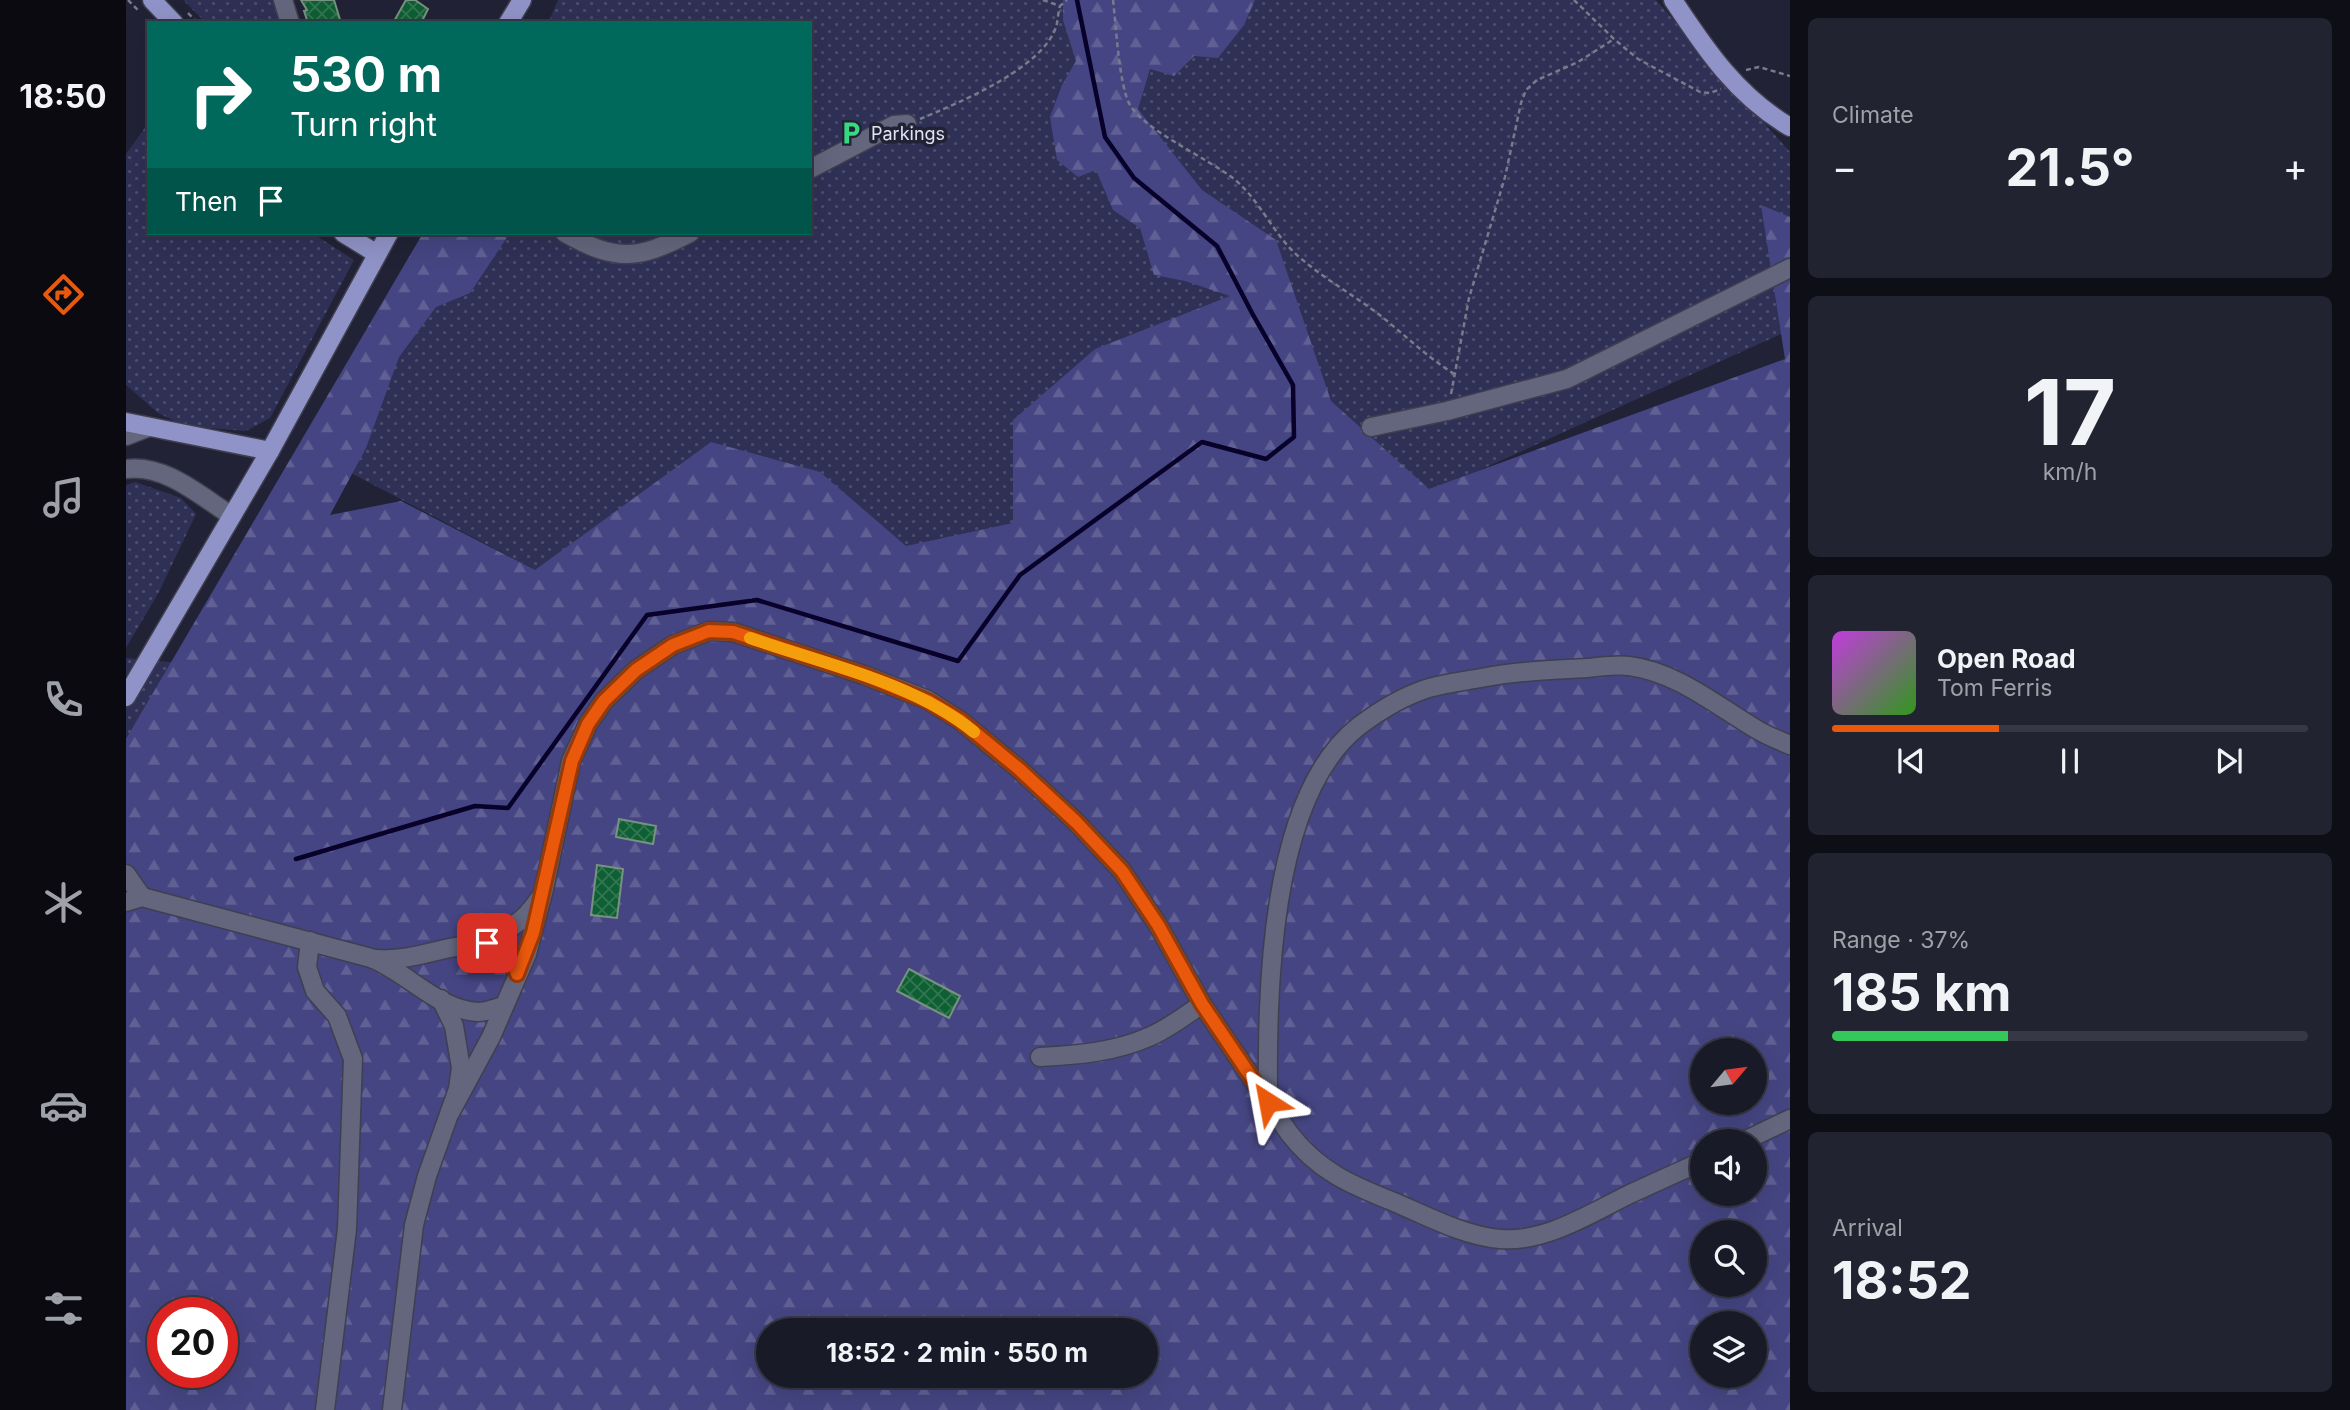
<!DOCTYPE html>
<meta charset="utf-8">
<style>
:root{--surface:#191a28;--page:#222330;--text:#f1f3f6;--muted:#9fa1a8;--line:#373845;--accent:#ea580c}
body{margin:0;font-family:Inter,sans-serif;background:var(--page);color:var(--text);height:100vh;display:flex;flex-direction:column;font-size:26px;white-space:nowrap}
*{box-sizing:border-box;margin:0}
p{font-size:23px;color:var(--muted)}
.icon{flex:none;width:38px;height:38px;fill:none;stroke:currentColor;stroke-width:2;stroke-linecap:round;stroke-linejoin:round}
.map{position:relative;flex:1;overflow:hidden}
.side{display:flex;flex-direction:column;gap:18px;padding:18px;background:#0e0e16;width:560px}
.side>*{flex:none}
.guide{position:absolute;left:21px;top:21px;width:665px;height:214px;border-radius:0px;box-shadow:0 7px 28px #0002,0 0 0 2px var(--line);background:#00695c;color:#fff;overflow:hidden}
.needle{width:46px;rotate:61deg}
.buttons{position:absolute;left:1564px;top:1038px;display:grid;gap:14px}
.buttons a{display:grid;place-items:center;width:77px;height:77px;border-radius:50%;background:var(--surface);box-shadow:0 7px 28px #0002,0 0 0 2px var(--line);font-size:35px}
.speed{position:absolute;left:21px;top:1297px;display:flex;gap:14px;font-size:35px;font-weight:700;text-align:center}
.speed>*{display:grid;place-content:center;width:91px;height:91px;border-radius:50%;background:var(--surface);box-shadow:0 7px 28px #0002,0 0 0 2px var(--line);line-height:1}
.speed .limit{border:10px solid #d22;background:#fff;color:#111}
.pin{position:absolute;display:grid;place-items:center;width:60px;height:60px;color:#fff;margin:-30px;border-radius:14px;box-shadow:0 4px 10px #0006}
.me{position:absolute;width:77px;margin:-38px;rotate:326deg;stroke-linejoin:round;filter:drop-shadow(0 0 5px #0008)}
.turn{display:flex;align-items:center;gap:24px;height:147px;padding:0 28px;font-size:32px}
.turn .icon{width:91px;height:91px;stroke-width:2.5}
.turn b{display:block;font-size:49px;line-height:60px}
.then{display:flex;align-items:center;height:66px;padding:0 28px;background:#0003;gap:14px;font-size:26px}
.big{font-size:52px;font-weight:700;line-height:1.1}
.side .widget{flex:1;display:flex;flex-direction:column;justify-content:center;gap:10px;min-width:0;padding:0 24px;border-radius:10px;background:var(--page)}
.side .dial{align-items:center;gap:0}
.dial b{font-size:91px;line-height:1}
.song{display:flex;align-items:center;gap:21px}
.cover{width:84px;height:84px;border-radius:10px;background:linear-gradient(135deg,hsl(290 70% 55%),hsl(110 70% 35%))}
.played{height:7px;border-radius:4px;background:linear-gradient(90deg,var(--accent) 35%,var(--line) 35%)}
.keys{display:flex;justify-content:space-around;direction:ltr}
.heat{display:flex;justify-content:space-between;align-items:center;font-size:38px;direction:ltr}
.charge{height:10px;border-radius:5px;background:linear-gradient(90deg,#34c759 37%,var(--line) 0)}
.trip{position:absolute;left:630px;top:1318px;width:402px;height:70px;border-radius:35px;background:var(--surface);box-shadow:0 7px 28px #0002,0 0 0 2px var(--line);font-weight:700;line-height:70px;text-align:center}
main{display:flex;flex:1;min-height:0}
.menu{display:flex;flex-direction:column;width:126px;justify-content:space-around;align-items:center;background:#0a0a10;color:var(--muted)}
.menu .icon{width:49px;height:49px}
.menu .on{color:var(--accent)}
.menu b{font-size:32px;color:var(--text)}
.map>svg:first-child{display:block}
.grass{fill:url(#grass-dots);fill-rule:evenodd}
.forest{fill:url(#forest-firs);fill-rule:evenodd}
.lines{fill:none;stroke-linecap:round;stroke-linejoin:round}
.stream{stroke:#080129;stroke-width:4.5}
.building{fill:url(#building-cross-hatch);stroke:#799180;stroke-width:2}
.minor-casing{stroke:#3f3f4f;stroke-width:21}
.major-casing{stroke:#3f3f4f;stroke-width:21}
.path{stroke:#797a8a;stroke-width:2.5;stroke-dasharray:5 3.5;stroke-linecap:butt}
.minor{stroke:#64667d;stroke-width:18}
.major{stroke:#9093c7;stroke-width:18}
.route-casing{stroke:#983908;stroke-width:18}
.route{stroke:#ea580c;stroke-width:12}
.slow{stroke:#f59e0b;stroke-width:12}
.labels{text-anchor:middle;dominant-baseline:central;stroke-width:7;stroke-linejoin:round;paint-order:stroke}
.poi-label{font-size:18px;fill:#e2e3f0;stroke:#212235;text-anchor:start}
</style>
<main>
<nav class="menu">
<b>18:50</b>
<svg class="icon on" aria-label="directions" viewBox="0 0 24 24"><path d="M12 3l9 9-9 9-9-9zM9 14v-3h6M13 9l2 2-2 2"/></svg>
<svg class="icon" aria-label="music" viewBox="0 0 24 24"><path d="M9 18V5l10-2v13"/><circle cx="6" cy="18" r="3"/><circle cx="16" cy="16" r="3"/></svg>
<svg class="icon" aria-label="phone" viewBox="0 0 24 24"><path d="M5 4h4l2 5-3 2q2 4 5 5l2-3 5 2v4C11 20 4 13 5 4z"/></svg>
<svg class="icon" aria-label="climate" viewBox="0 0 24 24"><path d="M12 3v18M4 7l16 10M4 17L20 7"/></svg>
<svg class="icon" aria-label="car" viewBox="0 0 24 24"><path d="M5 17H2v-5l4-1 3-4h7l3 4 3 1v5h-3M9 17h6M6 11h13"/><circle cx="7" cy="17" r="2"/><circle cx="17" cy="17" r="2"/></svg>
<svg class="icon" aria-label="filters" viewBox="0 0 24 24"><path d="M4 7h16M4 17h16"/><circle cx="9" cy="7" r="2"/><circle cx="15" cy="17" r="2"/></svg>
</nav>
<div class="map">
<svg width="1664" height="1410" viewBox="0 0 1664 1410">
<defs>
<pattern id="grass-dots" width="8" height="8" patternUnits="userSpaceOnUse" patternTransform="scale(1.75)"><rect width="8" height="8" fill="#2f3055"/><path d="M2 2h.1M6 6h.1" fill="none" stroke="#4d4e6e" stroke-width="1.8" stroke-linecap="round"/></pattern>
<pattern id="forest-firs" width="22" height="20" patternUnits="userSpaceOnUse" patternTransform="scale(1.75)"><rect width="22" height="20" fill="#454583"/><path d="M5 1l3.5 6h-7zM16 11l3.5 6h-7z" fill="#606095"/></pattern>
<pattern id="building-cross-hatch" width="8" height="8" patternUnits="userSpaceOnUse" patternTransform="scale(1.75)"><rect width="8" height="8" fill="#0f5f34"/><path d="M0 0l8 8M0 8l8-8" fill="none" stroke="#327652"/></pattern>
</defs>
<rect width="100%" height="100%" fill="#212235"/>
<g class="grass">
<path d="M 57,0 L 151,0 L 158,23 L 80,23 Z"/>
<path d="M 432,0 L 1530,0 L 1664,152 L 1664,330 L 1190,544 L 1664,443 L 1664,1410 L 0,1410 L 0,658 L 915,744 L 409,570 L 223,472 L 309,233 L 684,233 L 684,23 L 422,23 ZM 1577,1050 L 1629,1050 L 1629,1102 L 1577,1102 ZM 1577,1141 L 1629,1141 L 1629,1194 L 1577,1194 ZM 1577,1232 L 1629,1232 L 1629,1284 L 1577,1284 ZM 37,1312 L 96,1312 L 96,1372 L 37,1372 ZM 1577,1323 L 1629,1323 L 1629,1376 L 1577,1376 ZM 642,1330 L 1020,1330 L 1020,1376 L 642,1376 Z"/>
<path d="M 23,122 L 23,233 L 186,233 L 228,260 L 144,418 L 120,431 L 59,426 L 32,413 L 0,385 L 0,154 Z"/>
<path d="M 9,482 L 55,498 L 70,514 L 33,592 L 0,648 L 0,485 Z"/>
</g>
<path class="forest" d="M 937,0 L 1129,0 L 1118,25 L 1092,58 L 1068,56 L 1048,76 L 1024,69 L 1012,109 L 1076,190 L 1150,240 L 1205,401 L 1303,489 L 1659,359 L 1635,205 L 1664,217 L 1664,1410 L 0,1410 L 0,739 L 297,233 L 384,233 L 344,293 L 310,307 L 273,357 L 240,448 L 204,515 L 275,501 L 409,570 L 585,442 L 694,472 L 780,546 L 887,523 L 887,420 L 969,349 L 1104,296 L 1059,281 L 1028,275 L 1014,228 L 987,210 L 970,170 L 952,177 L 931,160 L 924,117 L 936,85 L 950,61 L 937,20 ZM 1577,1050 L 1629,1050 L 1629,1102 L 1577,1102 ZM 1577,1141 L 1629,1141 L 1629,1194 L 1577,1194 ZM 1577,1232 L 1629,1232 L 1629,1284 L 1577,1284 ZM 37,1312 L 96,1312 L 96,1372 L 37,1372 ZM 1577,1323 L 1629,1323 L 1629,1376 L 1577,1376 ZM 642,1330 L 1020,1330 L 1020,1376 L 642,1376 Z"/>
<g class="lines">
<path class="stream" d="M 170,859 L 349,806 L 382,808 L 521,615 L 631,600 L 832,661 L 894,575 L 1076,442 L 1140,459 L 1168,437 L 1167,385 L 1126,313 L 1091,246 L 1008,178 L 979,137 L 951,0"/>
</g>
<g class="building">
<path d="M 175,0 L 208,0 L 215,23 L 182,23 L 178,11 L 181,10 Z"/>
<path d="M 280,0 L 289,0 L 302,9 L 295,23 L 267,23 Z"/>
<path d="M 493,819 L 530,826 L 527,844 L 490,837 Z"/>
<path d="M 471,865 L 497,869 L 491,918 L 465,915 Z"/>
<path d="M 783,969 L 834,996 L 823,1018 L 771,991 Z"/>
</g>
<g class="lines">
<g class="minor-casing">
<g id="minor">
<path d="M 157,0 L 164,23"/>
<path d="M 684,169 L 768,125 L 781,124"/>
<path d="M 439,233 C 490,262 512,260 564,233"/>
<path d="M 1245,427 L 1321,411 L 1441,379 L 1664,268"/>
<path d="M 0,436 L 23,427"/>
<path d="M 0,469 C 40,464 74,496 106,516"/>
<path d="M 0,874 L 16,897"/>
<path d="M 0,902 L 16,897 L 245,958 C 281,972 312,1010 352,1012 C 360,1012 370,1008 378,1006"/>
<path d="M 184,941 L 181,967 L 189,991 L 211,1016 L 227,1059 L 221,1229 L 199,1410"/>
<path d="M 352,941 C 379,934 398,922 413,899"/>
<path d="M 252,959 C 276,961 301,953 324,948 C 355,942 380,937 391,974"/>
<path d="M 914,1057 C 952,1055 990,1052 1025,1036 C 1043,1028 1060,1015 1076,1004"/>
<path d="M 1142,1102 C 1141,996 1142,797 1233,726 C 1253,711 1280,695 1303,688 C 1320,683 1338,681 1355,678 C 1391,671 1425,670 1461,668 C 1474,667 1490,664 1503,666 C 1551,672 1591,706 1630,729 C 1641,736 1653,740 1664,745"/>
<path d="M 324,1113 L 365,1037 L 401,954 L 418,889 L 445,761 L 462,724 L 478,701 L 510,670 L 547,645 L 583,631 L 607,632 L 738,675 L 802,700 L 835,721 L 893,769 L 950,822 L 996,871 L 1032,925 L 1076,1004 L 1163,1133 C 1192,1171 1225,1185 1268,1202 C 1301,1216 1338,1236 1374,1239 C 1419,1243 1465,1213 1504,1194 C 1528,1183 1552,1172 1577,1161"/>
<path d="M 1618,1141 L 1664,1119"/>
<path d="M 266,1410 L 288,1225 L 301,1176 L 332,1089 L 335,1068 L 328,1026 L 315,999"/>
</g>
</g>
<g class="major-casing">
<g id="major">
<path d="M 26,0 L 48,23"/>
<path d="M 1547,0 C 1580,50 1611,96 1664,127"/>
<path d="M 382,23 L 396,0"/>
<path d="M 217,233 L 251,254"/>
<path d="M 0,422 L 144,451"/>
<path d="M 0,697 L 144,451 L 263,233"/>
</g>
</g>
<g class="path">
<path d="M 2,0 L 12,10"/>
<path d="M 917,0 L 934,6 L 941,0"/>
<path d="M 987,0 C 990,25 993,86 1004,105 C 1018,130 1083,159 1108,179 C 1134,200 1147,234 1172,256 C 1198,279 1228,295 1255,316 C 1280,336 1302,358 1330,375"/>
<path d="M 1448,0 L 1488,39 L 1512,59 L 1574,92 L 1584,93 L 1595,89"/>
<path d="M 62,13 L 72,23"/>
<path d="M 1620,70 L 1633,67 L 1664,76"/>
<path d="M 794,119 C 832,103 916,69 930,27 C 932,21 932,12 934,6"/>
<path d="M 1325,394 L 1343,298 L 1379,177 L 1395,103 L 1400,90 L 1411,80 L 1452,62 L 1488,39"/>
</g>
<use href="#minor" class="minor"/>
<use href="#major" class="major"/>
</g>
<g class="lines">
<g class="route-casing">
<path id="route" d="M 361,943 C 377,949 386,956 391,974 L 407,933 L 446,761 L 462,724 L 478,701 L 510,670 L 547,645 L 583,631 L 607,632 L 738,675 L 802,701 L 835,721 L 893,769 L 950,822 L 996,871 L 1032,925 L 1076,1004 L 1142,1102"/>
</g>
<use href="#route" class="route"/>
<path class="slow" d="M 624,638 C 700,665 785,681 848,732"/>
</g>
<defs>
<g id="parking-bare" transform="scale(1.89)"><path d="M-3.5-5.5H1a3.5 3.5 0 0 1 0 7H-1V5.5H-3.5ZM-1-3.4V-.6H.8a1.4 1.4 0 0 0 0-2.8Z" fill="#37d880" stroke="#212235" stroke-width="2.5" paint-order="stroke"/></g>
</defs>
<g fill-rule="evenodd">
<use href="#parking-bare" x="725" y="133"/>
</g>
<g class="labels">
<g class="poi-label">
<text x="745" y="133">Parkings</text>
</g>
</g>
</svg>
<div class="buttons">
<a><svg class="needle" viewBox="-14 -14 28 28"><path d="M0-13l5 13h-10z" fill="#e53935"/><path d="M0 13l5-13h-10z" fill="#9fa1a8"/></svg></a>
<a><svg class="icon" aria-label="sound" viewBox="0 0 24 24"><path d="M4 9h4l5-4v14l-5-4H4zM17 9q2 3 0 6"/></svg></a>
<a><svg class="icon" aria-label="search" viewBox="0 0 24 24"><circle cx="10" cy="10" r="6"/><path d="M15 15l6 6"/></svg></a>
<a><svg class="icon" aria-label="layers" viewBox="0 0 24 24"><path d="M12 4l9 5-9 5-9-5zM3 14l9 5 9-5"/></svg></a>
</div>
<div class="speed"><div class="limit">20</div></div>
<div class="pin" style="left:361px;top:943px;background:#d93025"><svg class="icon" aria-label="arrive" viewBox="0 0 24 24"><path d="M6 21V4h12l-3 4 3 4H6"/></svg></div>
<svg class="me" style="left:1142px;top:1102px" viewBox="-20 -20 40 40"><path d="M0-17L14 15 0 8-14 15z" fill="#ea580c" stroke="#fff" stroke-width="4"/></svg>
<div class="trip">18:52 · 2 min · 550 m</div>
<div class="guide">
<div class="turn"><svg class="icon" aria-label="right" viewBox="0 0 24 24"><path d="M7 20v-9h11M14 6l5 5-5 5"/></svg><div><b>530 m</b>Turn right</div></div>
<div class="then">Then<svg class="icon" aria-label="arrive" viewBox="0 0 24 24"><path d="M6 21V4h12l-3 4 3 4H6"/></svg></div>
</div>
</div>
<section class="side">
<div class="widget"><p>Climate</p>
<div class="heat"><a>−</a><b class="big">21.5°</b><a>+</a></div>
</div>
<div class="widget dial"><b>17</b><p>km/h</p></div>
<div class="widget">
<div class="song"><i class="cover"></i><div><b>Open Road</b><p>Tom Ferris</p></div></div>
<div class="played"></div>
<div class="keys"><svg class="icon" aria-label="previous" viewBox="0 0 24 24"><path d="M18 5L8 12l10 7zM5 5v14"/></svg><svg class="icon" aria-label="pause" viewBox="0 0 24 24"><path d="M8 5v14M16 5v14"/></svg><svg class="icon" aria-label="next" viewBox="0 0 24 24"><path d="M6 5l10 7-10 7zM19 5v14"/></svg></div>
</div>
<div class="widget"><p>Range · 37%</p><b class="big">185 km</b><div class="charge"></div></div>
<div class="widget"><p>Arrival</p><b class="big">18:52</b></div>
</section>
</main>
